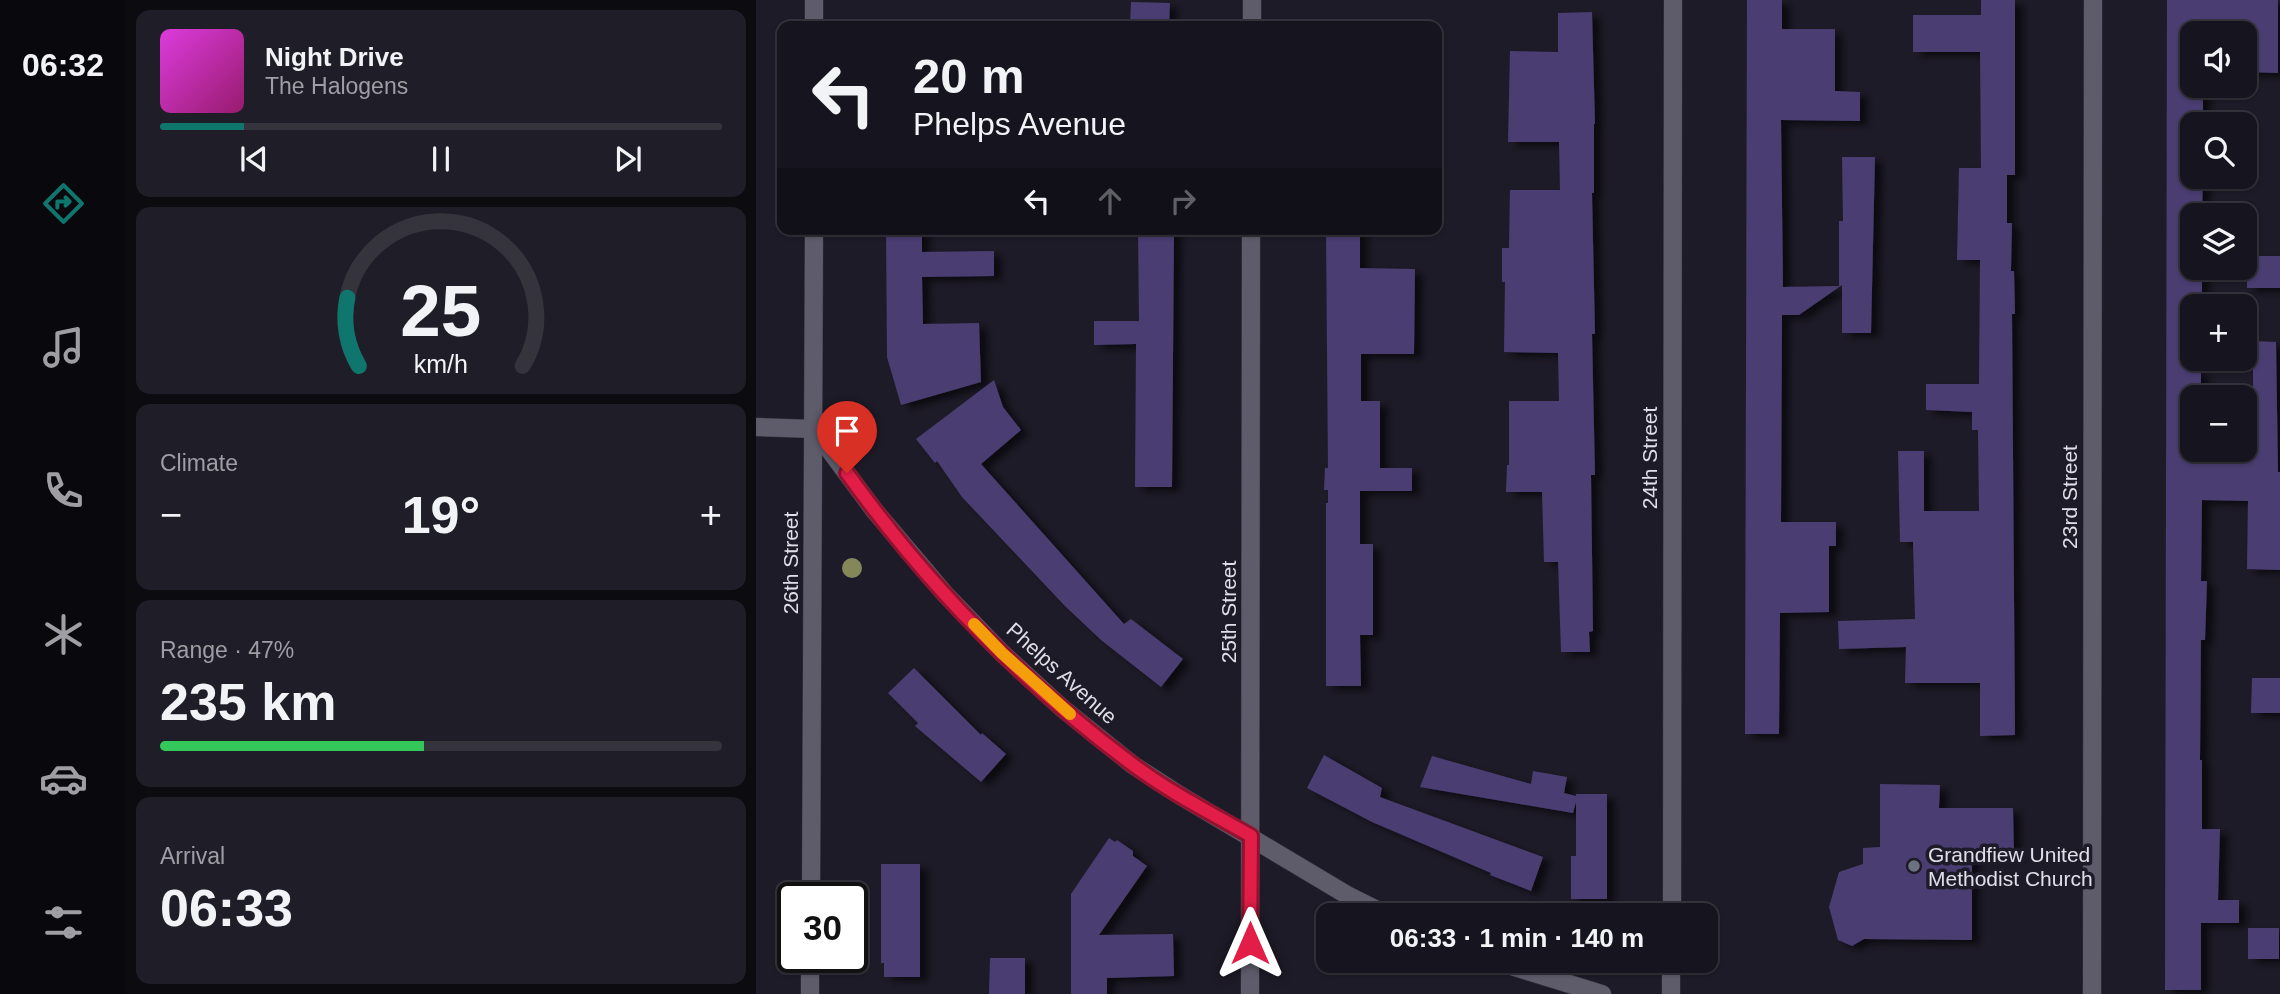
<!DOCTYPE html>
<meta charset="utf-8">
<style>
:root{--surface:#16141e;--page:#1f1d27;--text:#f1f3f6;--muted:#9e9ea4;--line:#35333c;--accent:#0f766e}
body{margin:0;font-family:Helvetica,sans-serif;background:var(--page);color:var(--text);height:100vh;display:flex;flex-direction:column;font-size:26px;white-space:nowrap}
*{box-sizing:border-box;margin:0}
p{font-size:23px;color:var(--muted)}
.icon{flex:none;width:38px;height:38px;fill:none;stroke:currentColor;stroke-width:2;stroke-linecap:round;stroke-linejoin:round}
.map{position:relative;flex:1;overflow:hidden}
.side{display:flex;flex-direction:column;gap:10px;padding:10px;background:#0c0b10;width:630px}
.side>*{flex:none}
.guide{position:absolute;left:21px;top:21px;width:665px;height:214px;border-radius:14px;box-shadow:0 2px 5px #0004,0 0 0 2px var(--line);background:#16141e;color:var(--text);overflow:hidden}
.buttons{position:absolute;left:1424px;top:21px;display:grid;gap:14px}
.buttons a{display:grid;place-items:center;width:77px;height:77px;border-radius:14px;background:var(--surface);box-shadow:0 2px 5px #0004,0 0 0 2px var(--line);font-size:35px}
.speed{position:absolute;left:21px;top:882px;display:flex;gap:14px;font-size:35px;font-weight:700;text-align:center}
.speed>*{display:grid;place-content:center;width:91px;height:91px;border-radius:50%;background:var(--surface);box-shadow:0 2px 5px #0004,0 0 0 2px var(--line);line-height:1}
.speed .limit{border:4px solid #111;border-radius:10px;background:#fff;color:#111}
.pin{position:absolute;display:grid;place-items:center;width:60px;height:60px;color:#fff;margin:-72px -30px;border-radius:50% 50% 50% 0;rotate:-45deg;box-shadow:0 0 7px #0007}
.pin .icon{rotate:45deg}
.me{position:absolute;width:77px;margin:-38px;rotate:0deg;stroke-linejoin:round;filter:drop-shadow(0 0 5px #0008)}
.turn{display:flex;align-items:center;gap:24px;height:147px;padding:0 21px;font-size:32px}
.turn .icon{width:91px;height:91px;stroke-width:2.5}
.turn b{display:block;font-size:49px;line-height:60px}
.lanes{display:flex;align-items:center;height:66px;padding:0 21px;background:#0003;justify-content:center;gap:35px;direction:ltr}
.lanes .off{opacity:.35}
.big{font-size:52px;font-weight:700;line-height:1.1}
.side .widget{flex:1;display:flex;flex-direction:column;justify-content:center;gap:10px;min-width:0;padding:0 24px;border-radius:14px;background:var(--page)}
.side .dial{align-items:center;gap:0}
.dial svg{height:182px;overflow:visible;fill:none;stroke:var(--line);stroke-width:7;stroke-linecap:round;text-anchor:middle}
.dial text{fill:var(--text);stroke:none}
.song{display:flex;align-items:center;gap:21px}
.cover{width:84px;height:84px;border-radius:10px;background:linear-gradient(135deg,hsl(300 70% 55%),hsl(320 70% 35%))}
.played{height:7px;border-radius:4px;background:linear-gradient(90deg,var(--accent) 15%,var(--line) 15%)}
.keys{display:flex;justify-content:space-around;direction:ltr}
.heat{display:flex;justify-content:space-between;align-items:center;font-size:38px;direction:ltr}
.charge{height:10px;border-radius:5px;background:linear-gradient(90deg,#34c759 47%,var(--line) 0)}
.trip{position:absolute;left:560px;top:903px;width:402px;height:70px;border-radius:14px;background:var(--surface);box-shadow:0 2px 5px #0004,0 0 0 2px var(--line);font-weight:700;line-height:70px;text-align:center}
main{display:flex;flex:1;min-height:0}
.tabs{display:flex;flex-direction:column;width:126px;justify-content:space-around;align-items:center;background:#09080c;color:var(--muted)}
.tabs .icon{width:49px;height:49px}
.tabs .active{color:var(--accent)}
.tabs b{font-size:32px;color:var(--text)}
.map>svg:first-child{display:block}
.building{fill:#493e71;filter:url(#shadow)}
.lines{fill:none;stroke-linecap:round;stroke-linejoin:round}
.street-casing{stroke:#383640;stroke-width:19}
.street{stroke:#5e5c6b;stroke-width:18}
.tree{fill:#83875a}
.route-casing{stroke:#92132f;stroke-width:18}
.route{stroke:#e11d48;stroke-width:12}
.slow{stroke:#f59e0b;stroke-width:12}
.worship-dot{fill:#6b7280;stroke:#1e1b28;stroke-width:2.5}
.labels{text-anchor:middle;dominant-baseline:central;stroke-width:7;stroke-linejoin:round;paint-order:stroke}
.street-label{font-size:21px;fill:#e0dee8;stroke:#1e1b28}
.poi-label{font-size:21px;fill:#e0dee8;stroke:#1e1b28;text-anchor:start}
</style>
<main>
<nav class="tabs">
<b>06:32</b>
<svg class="icon active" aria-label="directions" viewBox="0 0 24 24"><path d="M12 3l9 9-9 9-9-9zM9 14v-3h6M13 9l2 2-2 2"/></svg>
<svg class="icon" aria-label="music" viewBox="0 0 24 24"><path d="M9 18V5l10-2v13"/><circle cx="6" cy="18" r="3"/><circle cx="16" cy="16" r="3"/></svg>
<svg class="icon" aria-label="phone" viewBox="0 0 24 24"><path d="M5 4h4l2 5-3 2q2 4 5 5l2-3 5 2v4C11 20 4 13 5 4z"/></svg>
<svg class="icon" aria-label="climate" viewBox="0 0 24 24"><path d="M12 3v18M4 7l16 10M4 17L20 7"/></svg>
<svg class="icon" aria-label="car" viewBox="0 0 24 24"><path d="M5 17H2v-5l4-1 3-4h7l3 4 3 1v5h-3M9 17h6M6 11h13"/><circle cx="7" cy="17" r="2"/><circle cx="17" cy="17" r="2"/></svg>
<svg class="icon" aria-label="filters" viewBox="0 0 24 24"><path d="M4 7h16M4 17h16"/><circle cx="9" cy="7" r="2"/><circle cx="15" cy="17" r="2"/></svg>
</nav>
<section class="side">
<div class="widget">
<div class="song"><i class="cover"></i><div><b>Night Drive</b><p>The Halogens</p></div></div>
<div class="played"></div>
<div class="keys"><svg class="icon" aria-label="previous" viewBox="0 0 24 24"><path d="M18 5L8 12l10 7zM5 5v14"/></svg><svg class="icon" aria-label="pause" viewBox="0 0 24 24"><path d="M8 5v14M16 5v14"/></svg><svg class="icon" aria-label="next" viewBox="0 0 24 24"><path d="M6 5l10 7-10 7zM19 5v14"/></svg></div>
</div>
<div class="widget dial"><svg viewBox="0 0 100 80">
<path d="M14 69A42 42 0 1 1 86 69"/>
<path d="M14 69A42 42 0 0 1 9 39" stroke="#0f766e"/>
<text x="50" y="56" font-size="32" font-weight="700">25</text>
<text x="50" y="72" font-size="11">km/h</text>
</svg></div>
<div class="widget"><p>Climate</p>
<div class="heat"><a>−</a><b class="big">19°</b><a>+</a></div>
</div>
<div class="widget"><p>Range · 47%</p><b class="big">235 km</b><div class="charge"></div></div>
<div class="widget"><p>Arrival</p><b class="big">06:33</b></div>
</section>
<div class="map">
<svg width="1524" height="994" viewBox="0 0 1524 994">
<defs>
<filter id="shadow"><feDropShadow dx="8" dy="4.5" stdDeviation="3.5" flood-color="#0009"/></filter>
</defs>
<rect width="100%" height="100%" fill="#1e1b28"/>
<g class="building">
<path d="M 991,0 L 1026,0 L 1026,29 L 1079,29 L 1079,91 L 1104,92 L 1104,121 L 1025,120 L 1027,287 L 1083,286 L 1083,221 L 1087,221 L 1086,157 L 1119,157 L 1115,333 L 1086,333 L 1086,285 L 1043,315 L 1026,315 L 1025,522 L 1080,522 L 1080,546 L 1073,546 L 1073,612 L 1024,613 L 1023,734 L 989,734 Z"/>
<path d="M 1225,0 L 1259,0 L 1259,175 L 1251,175 L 1251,223 L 1256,223 L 1255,271 L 1258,271 L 1259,314 L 1256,314 L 1259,735 L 1224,736 L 1224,683 L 1149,683 L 1150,647 L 1083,649 L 1082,621 L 1159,619 L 1157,542 L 1144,542 L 1142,451 L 1168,451 L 1168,511 L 1223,511 L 1222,430 L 1216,430 L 1216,412 L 1170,410 L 1170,384 L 1223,384 L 1224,260 L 1201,260 L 1203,168 L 1225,168 L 1224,52 L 1157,52 L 1157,15 L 1225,15 Z"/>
<path d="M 1411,0 L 1522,0 L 1522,73 L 1489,72 L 1489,33 L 1437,33 L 1437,91 L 1447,91 L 1447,124 L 1437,124 L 1437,177 L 1447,177 L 1446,215 L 1437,215 L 1437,268 L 1446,268 L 1446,306 L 1437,306 L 1437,371 L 1445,370 L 1445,397 L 1437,397 L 1437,450 L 1489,450 L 1489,386 L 1497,386 L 1497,341 L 1520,342 L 1522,472 L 1524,472 L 1524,570 L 1491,569 L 1492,501 L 1446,500 L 1445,581 L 1451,581 L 1449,640 L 1445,640 L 1444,760 L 1446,760 L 1446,829 L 1464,829 L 1462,900 L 1483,900 L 1483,923 L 1445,923 L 1445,990 L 1409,990 Z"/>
<path d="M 375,2 L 414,3 L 413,26 L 374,26 Z"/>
<path d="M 836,12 L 839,124 L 838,124 L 838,193 L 836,193 L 839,334 L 836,334 L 839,475 L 835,475 L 837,631 L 833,632 L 834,652 L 805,652 L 802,562 L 788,562 L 786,492 L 750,492 L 751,465 L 753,465 L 753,401 L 803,401 L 802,353 L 748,352 L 749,282 L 746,282 L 746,248 L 753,248 L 754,190 L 804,190 L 803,142 L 752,142 L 754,51 L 802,52 L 802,13 Z"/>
<path d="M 130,229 L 166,229 L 166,252 L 238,251 L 238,276 L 166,277 L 167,324 L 223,323 L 225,382 L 145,405 L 131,357 Z"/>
<path d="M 382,229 L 418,229 L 416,487 L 379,487 L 380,344 L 338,345 L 338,321 L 383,321 Z"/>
<path d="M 570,229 L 604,229 L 604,268 L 659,269 L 658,354 L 605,354 L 605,401 L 624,401 L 624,468 L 656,468 L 656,491 L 604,491 L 604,544 L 617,544 L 617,635 L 604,635 L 605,686 L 570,686 L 570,503 L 572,503 L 572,490 L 568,490 L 569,468 L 572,468 Z"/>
<rect x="1491" y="256" width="33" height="32"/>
<path d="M 238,380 L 247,407 L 265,430 L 225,464 L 368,624 L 375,619 L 427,659 L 405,687 L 345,640 L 309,606 L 206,497 L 181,461 L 179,463 L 160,439 Z"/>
<path d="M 158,668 L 225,735 L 226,733 L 250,754 L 225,782 L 159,726 L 162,723 L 132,693 Z"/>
<path d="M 1496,678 L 1524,678 L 1524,713 L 1495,713 Z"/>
<path d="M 568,755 L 626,788 L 624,797 L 787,857 L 775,891 L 734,875 L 735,873 L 616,822 L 551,788 Z"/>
<path d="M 676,756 L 775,784 L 777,771 L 811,777 L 808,793 L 820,796 L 820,794 L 851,794 L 851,899 L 815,899 L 815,856 L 820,856 L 820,802 L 817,813 L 664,787 Z"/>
<path d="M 1124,784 L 1184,785 L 1183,808 L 1257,808 L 1258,856 L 1216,856 L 1216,940 L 1108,939 L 1096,946 L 1082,940 L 1073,907 L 1083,872 L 1107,864 L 1107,848 L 1124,847 Z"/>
<path d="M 353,838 L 359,842 L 361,840 L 377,851 L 377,856 L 391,866 L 343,935 L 417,934 L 418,976 L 351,978 L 351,994 L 315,994 L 315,894 Z"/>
<path d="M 125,864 L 164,864 L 164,977 L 128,977 L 128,963 L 125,963 Z"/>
<rect x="1492" y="928" width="31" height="31"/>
<path d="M 234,958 L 269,958 L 269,994 L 233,994 Z"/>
</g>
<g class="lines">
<g class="street-casing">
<g id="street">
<path d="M 58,0 L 58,26"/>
<path d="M 496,0 L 496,26"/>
<path d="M 0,427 L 58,429 L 118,510 L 189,594 L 246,653 L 306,708 L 377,765 L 425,796 L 591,895 L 631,915"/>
<path d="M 55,898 L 58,229"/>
<path d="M 916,915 L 917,0"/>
<path d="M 739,961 L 846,994"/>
<path d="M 54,994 L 54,957"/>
<path d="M 494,994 L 495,229"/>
<path d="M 915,994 L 915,961"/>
<path d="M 1336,994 L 1337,0"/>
</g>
</g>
<use href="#street" class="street"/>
</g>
<circle class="tree" cx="96" cy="568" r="10"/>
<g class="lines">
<g class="route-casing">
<path id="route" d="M 91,473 C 170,583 267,683 376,764 C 413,792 455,813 495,836 L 494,943"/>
</g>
<use href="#route" class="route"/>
<path class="slow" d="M 218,624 L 246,653 L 314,714"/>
</g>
<circle class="worship-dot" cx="1158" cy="866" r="7"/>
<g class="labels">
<g class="street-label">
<text transform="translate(893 458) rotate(-90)">24th Street</text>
<text transform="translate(1313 497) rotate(-90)">23rd Street</text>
<text transform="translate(34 563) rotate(-90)">26th Street</text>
<text transform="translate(472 612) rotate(-90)">25th Street</text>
<text transform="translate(306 673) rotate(42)">Phelps Avenue</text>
</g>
<g class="poi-label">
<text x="1172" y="854">Grandfiew United<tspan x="1172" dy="24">Methodist Church</tspan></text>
</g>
</g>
</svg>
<div class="buttons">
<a><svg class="icon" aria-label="sound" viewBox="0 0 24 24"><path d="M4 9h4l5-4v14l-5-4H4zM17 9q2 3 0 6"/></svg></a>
<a><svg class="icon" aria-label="search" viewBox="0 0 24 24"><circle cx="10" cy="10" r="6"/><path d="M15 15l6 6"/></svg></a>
<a><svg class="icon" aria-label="layers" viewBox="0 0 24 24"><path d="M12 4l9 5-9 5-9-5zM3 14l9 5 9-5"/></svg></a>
<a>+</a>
<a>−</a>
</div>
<div class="speed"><div class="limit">30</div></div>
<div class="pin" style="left:91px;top:473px;background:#d93025"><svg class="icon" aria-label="arrive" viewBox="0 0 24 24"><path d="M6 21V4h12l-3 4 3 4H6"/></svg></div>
<svg class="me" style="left:494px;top:943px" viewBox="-20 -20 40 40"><path d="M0-17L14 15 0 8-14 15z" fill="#e11d48" stroke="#fff" stroke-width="4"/></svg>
<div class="trip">06:33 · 1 min · 140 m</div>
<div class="guide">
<div class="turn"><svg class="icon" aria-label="left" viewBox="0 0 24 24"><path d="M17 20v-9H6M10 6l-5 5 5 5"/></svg><div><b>20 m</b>Phelps Avenue</div></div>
<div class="lanes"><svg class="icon" aria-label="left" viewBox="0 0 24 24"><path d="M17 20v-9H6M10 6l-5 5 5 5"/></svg><svg class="icon off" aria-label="ahead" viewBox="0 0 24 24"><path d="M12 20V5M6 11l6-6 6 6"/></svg><svg class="icon off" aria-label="right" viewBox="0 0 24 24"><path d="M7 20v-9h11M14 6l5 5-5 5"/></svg></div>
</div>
</div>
</main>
